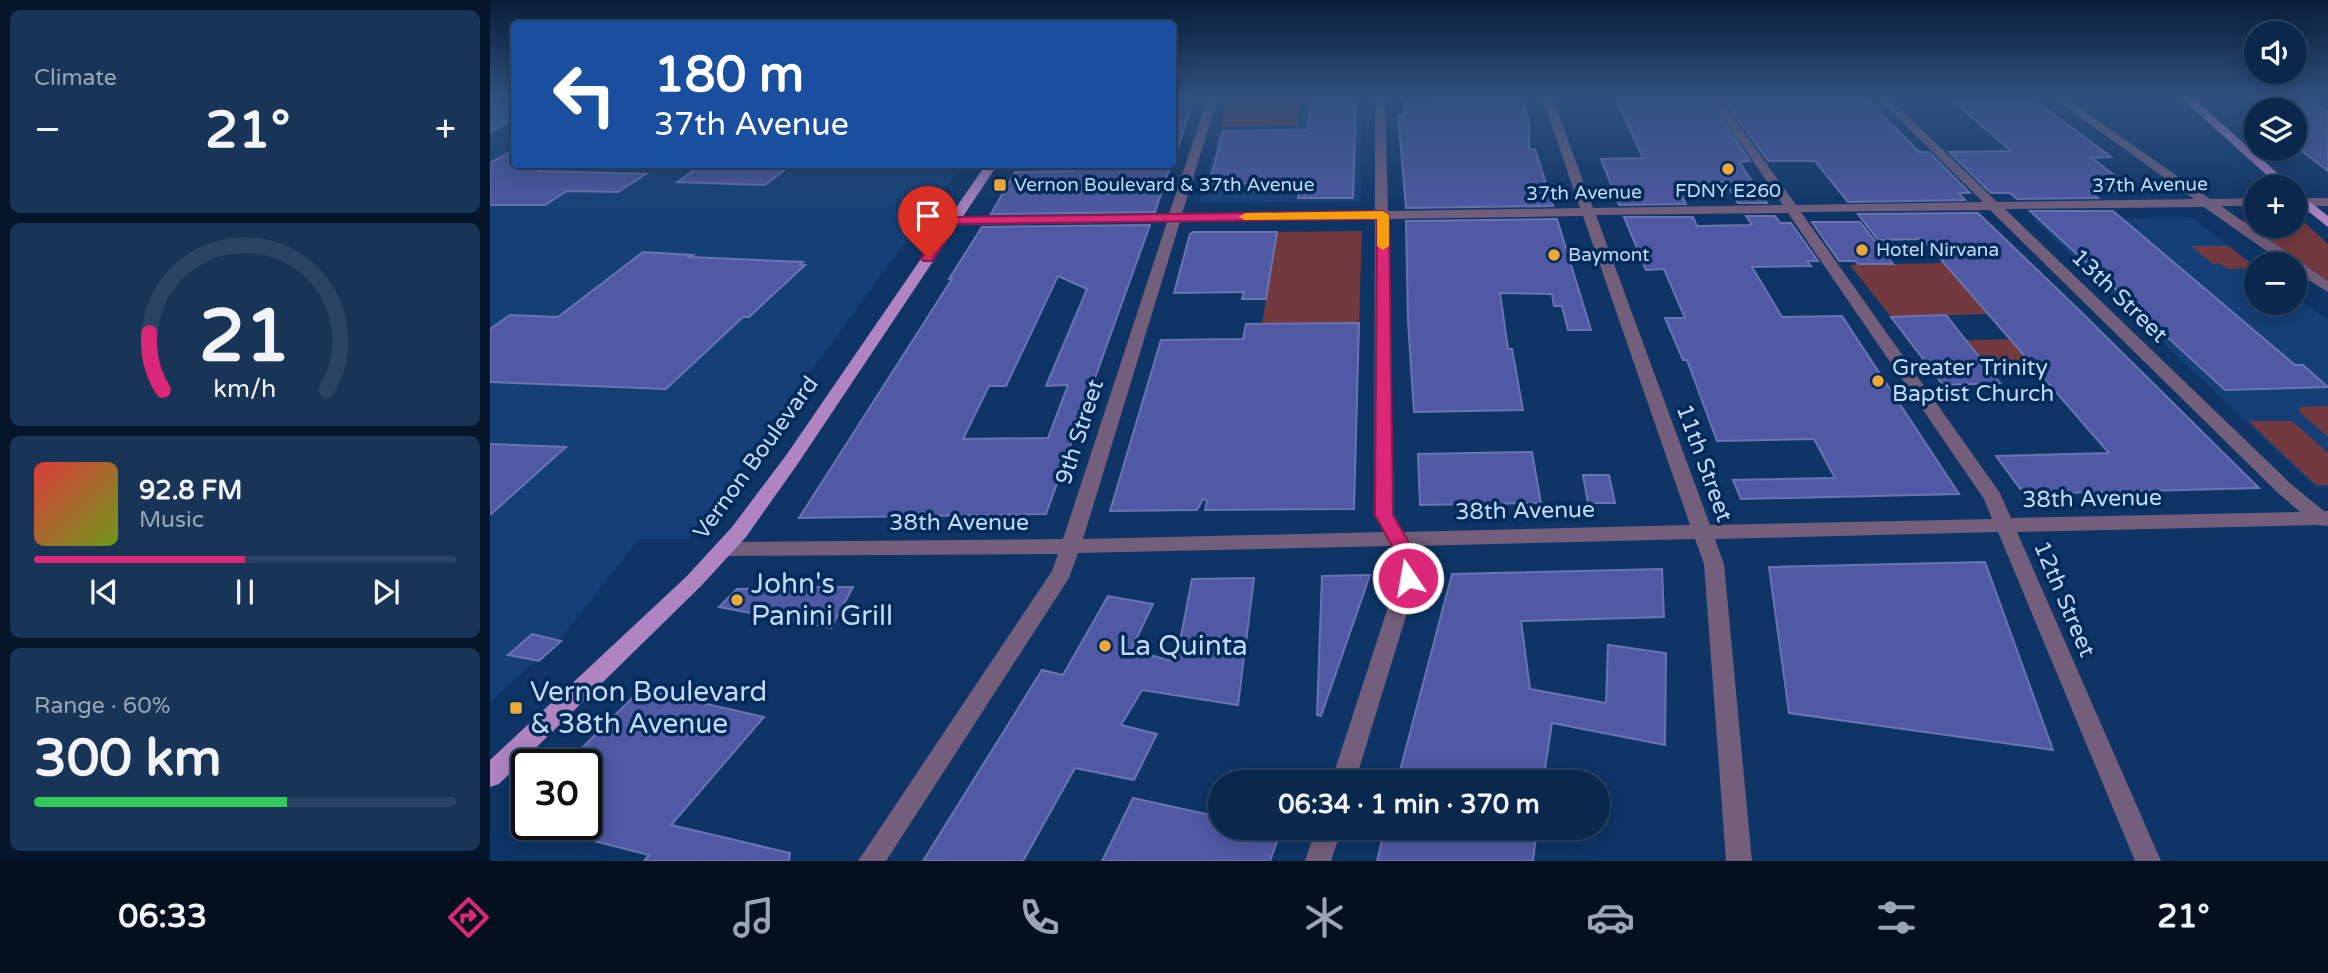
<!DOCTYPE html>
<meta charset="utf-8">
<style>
:root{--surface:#0a284c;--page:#183456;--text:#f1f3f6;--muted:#99a6b5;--line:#2a4464;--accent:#db2777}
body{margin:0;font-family:"Varela Round",sans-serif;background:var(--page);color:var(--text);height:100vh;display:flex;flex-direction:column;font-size:26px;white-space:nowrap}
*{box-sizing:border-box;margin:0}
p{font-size:23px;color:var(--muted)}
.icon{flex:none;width:38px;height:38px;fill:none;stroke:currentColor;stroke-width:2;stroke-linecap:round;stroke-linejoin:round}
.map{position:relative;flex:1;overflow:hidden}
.drawer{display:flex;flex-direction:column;gap:10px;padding:10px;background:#06162a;width:490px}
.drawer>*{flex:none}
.hud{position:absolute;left:21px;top:21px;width:665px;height:147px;border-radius:7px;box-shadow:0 4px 18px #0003,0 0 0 2px var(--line);background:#1a4fa0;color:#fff;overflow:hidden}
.controls{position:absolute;left:1754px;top:21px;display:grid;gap:14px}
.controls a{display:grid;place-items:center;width:63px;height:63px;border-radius:50%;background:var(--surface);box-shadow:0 4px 18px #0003,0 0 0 2px var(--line);font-size:35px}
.speed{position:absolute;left:21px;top:749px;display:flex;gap:14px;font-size:35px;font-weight:700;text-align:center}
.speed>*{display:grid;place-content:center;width:91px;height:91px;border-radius:50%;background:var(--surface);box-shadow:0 4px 18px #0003,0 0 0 2px var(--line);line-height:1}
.speed .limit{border:4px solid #111;border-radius:10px;background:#fff;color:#111}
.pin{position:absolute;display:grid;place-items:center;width:60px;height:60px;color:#fff;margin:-72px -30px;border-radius:50% 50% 50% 0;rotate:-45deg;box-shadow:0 0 7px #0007}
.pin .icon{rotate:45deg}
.me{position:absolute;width:77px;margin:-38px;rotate:348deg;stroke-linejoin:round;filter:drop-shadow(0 0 5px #0008)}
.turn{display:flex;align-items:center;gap:24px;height:147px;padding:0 28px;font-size:32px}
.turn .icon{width:91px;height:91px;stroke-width:2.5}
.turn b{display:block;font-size:49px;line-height:60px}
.big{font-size:52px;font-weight:700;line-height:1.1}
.drawer .widget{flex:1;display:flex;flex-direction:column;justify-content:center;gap:10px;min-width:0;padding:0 24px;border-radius:10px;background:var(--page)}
.drawer .dial{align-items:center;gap:0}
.dial svg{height:182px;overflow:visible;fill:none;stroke:var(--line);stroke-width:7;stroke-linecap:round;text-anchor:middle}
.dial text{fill:var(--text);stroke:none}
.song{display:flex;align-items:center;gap:21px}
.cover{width:84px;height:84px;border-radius:10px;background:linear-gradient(135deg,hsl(0 70% 55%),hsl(80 70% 35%))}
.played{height:7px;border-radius:4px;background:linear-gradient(90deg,var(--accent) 50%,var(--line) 50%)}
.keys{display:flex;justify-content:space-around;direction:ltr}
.heat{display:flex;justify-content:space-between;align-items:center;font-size:38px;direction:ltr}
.charge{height:10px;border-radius:5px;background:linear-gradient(90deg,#34c759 60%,var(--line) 0)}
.trip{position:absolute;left:718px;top:770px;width:402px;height:70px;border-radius:35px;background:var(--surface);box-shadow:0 4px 18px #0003,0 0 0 2px var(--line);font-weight:700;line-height:70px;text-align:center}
.dock{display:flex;height:112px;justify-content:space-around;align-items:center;background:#04101e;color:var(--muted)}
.dock .icon{width:49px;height:49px}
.dock .active{color:var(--accent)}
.dock b{font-size:32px;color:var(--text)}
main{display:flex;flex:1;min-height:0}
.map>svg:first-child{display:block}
.built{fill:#144077}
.green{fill:#723a3f}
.water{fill:#3a6cae}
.building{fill:#5059a3;stroke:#6a74b2;stroke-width:2;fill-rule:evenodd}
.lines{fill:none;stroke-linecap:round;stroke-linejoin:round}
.minor{fill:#735e7c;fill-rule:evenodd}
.major{fill:#af84c1;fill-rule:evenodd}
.route{fill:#db2777;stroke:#8e194d;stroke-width:2}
.slow{fill:#f59e0b}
.poi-dot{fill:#eca93a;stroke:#022b5a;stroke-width:2.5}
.labels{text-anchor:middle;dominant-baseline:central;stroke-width:7;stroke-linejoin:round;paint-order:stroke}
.far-poi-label{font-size:19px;fill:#c4daf8;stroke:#022b5a;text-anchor:start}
.far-street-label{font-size:19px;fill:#c4daf8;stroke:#022b5a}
.street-label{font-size:23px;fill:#c4daf8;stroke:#022b5a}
.poi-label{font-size:23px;fill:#c4daf8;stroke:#022b5a;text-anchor:start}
.near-poi-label{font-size:28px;fill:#c4daf8;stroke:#022b5a;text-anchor:start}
</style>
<main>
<section class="drawer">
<div class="widget"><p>Climate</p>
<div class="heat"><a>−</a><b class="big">21°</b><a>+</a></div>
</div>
<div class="widget dial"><svg viewBox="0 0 100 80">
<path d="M14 69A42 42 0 1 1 86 69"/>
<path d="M14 69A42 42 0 0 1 8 44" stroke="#db2777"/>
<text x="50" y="56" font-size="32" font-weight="700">21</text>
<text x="50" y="72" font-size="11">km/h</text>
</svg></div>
<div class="widget">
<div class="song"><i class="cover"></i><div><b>92.8 FM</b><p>Music</p></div></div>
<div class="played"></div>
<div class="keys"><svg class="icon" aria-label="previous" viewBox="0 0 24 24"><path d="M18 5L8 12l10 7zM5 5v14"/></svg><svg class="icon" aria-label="pause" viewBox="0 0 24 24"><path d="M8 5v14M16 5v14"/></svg><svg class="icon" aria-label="next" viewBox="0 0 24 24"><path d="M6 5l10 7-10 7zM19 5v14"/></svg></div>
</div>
<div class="widget"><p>Range · 60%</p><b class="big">300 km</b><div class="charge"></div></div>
</section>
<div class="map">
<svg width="1838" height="861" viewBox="0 0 1838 861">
<rect width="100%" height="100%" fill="#0e3566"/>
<g class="built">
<path d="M 739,97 L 873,97 L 871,201 L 709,203 Z"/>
<path d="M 24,121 L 24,164 L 472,165 L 198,539 L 149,539 L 73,636 L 0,702 L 0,134 Z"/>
<path d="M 1701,217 L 1766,266 L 1766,303 L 1804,303 L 1804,295 L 1838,320 L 1838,487 L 1826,488 L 1544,220 Z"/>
</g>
<g class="green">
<path d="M 739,97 L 810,97 L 807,126 L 730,127 Z"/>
<path d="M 1766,220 L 1766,226 L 1804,226 L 1804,220 L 1815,223 L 1838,244 L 1838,281 L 1752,221 Z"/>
<path d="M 872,231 L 869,323 L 772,324 L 787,232 Z"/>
<path d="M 1701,246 L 1739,246 L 1766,268 L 1737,269 L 1730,263 L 1723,264 Z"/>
<path d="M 1453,263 L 1498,314 L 1401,317 L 1360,265 Z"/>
<path d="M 1519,339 L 1544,368 L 1442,371 L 1419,342 Z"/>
<path d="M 1838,406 L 1838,437 L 1809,412 L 1810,407 Z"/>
<path d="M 1758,421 L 1802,421 L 1838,453 L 1838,485 L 1826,485 Z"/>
</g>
<path class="water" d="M 0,97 L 24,97 L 24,121 L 0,134 Z"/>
<g class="building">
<path d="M 682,97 L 705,97 L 686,153 L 682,152 Z"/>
<path d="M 821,97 L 866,97 L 863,198 L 808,198 L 810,183 L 719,184 L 733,131 L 817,130 Z"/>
<path d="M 944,97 L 1031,97 L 1039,123 L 1039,149 L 1045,149 L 1063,206 L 916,208 L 908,115 L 915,115 L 914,102 L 944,101 Z"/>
<path d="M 1125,97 L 1217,97 L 1260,161 L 1249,162 L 1277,203 L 1248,203 L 1235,182 L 1185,182 L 1196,204 L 1129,205 L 1111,159 L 1153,158 Z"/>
<path d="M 1232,97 L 1375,97 L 1429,152 L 1439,152 L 1480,193 L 1469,193 L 1475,200 L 1358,202 L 1325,161 L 1278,161 Z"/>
<path d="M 1804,97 L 1816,97 L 1838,113 L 1838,171 L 1804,145 Z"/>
<path d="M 1463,101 L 1546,101 L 1621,157 L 1602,158 L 1645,191 L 1600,191 L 1608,198 L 1527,199 L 1520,193 L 1501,193 L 1459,152 L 1521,151 Z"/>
<path d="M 24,150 L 24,164 L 59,164 L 49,171 L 156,174 L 128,192 L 77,191 L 55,205 L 0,205 L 0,163 Z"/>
<path d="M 213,164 L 302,164 L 275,185 L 187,182 Z"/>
<path d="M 586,164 L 681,164 L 665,212 L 501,214 L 525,172 L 583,171 Z"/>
<path d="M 1540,211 L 1623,211 L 1805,365 L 1813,365 L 1838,387 L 1735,390 Z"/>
<path d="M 1488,213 L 1590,311 L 1769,488 L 1534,494 L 1506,456 L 1619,453 L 1433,239 L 1388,240 L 1368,214 Z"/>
<path d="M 1256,216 L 1285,216 L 1290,223 L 1301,223 L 1328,261 L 1317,261 L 1321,266 L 1262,267 L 1292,317 L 1352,316 L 1469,494 L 1251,499 L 1243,480 L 1345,478 L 1324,439 L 1227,441 L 1197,360 L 1193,360 L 1175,318 L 1195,318 L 1174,269 L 1156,270 L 1134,217 L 1203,217 L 1207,226 L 1262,225 Z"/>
<path d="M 1067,219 L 1101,330 L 1078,330 L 1072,306 L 1064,306 L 1062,294 L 1010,293 L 1018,349 L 1022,349 L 1033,410 L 924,412 L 918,321 L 916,221 Z"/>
<path d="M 1322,222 L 1370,222 L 1403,264 L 1368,264 L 1365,261 L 1349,261 Z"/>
<path d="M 660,225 L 556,514 L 309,518 L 462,279 L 459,279 L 492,227 ZM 568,276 L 597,289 L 556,386 L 578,385 L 558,438 L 473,439 L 499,386 L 516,386 Z"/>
<path d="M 703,232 L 787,232 L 776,299 L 752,299 L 754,292 L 684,293 L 700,234 Z"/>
<path d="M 153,252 L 203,255 L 199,257 L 313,262 L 310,265 L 315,265 L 259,317 L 253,317 L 176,389 L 0,382 L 0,329 L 20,315 L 68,317 Z"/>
<path d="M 1456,315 L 1510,383 L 1453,385 L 1401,317 Z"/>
<path d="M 869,323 L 864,509 L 715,510 L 717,500 L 713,499 L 707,510 L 620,511 L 671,340 L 753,339 L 756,324 Z"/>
<path d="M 0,444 L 76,447 L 0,515 Z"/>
<path d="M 1042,452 L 1051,503 L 930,505 L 928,454 Z"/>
<path d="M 1093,475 L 1119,475 L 1125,503 L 1098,503 Z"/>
<path d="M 1495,562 L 1563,750 L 1299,713 L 1279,567 Z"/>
<path d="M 1172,569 L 1174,617 L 1031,621 L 1040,689 L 1116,703 L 1118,645 L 1176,653 L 1175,745 L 1062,723 L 1053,782 L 907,782 L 962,574 Z"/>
<path d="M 880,575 L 831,716 L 827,715 L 832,576 Z"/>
<path d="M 764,578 L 748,705 L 652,690 L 631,725 L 667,734 L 644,780 L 585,768 L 533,861 L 433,861 L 552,670 L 573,675 L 618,596 L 663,604 L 641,650 L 686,662 L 702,579 Z"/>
<path d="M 334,587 L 363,587 L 341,628 L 229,607 L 247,589 Z"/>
<path d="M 42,634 L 71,641 L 49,661 L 18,655 Z"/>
<path d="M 151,689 L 274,717 L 181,825 L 300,853 L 299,861 L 154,861 L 159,855 L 96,839 L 96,765 L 75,765 Z"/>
<path d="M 643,798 L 730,817 L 730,828 L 778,828 L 791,831 L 780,861 L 612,861 Z"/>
<path d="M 895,828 L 1047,828 L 1043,861 L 887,861 Z"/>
</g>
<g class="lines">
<g class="minor">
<path d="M 718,97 L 728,97 L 692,214 L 885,211 L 885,97 L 895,97 L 898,211 L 1090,208 L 1052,97 L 1062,97 L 1103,208 L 1293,205 L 1219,97 L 1229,97 L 1306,205 L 1493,202 L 1387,97 L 1398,97 L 1507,202 L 1704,199 L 1562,97 L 1574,97 L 1720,199 L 1766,198 L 1766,206 L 1731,206 L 1838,281 L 1838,292 L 1804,271 L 1804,264 L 1795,264 L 1714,207 L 1515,209 L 1801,484 L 1834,511 L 1838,511 L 1838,526 L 1825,525 L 1527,532 L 1671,861 L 1645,861 L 1508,532 L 1225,539 L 1234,564 L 1262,861 L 1236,861 L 1214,564 L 1205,539 L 922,546 L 932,564 L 865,782 L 841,782 L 912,564 L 902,546 L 588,553 L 579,578 L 396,861 L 368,861 L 562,571 L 568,554 L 234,556 L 227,554 L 224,549 L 227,544 L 234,542 L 573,539 L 677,222 L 464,225 L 457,221 L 464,217 L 679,214 ZM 1500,210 L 1787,492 L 1810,512 L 1521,518 L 1510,493 L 1311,212 ZM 1298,213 L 1494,499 L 1502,519 L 1220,525 L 1106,215 ZM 1093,216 L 1200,525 L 913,532 L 904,515 L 898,219 ZM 885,219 L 884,515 L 894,532 L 593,539 L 690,222 Z"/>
<rect x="1804" y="198" width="34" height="8"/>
<path d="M 826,828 L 852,828 L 841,861 L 815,861 Z"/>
</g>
<g class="major">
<path d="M 1690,97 L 1702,97 L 1803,187 L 1790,187 Z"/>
<path d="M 496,164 L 508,164 L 309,462 L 256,537 L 211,586 L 9,784 L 0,787 L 0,760 L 197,576 L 242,527 L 297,454 Z"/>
<path d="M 1804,189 L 1838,216 L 1838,227 L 1804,200 Z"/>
</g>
</g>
<linearGradient id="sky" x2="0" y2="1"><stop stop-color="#081d38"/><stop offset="0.44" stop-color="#30517f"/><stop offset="1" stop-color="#30517f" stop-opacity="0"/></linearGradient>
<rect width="1838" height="218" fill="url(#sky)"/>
<path class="route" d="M 893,211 L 899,215 L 903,515 L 931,564 L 925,583 L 912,583 L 909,578 L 912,564 L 885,515 L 887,219 L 467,224 L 442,261 L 433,261 L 431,258 L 460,218 L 464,217 Z"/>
<path class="slow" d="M 893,211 L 899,215 L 899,246 L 893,250 L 887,246 L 887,219 L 755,220 L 749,217 L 755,213 Z"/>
<g class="poi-dot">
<circle cx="1238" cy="169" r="7"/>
<rect x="503" y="178" width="14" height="14" rx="3.5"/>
<circle cx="1372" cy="250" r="7"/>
<circle cx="1064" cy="255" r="7"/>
<circle cx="1388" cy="381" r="7"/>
<circle cx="247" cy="600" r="7"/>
<circle cx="615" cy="646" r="7"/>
<rect x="19" y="701" width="14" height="14" rx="3.5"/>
</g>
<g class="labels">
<g class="far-poi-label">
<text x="524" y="185">Vernon Boulevard &amp; 37th Avenue</text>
<text x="1238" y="191" text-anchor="middle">FDNY E260</text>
<text x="1386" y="250">Hotel Nirvana</text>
<text x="1078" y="255">Baymont</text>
</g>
<g class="far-street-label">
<text transform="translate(1660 185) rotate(-1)">37th Avenue</text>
<text transform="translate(1094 193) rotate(-1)">37th Avenue</text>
</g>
<g class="street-label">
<text transform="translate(1629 296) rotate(44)">13th Street</text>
<text transform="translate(590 432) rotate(-72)">9th Street</text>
<text transform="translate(266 458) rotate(-54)">Vernon Boulevard</text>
<text transform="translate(1214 463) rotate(70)">11th Street</text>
<text transform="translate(1602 499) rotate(-1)">38th Avenue</text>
<text transform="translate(1035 511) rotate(-1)">38th Avenue</text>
<text x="469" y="523">38th Avenue</text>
<text transform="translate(1574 599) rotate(67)">12th Street</text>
</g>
<g class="poi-label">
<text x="1402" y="368">Greater Trinity<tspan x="1402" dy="26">Baptist Church</tspan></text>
</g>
<g class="near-poi-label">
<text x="261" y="584">John's<tspan x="261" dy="32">Panini Grill</tspan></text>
<text x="629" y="646">La Quinta</text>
<text x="40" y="692">Vernon Boulevard<tspan x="40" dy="32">&amp; 38th Avenue</tspan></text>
</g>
</g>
</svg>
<div class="controls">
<a><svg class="icon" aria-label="sound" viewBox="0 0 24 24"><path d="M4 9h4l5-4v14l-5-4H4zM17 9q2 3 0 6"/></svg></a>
<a><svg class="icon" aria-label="layers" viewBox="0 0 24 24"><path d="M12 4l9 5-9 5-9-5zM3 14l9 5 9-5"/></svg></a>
<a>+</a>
<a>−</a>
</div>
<div class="speed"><div class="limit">30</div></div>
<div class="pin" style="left:438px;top:258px;background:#d93025"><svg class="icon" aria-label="arrive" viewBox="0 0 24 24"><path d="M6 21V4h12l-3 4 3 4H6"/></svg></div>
<svg class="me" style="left:918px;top:578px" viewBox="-20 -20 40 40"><circle r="17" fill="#db2777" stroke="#fff" stroke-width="3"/><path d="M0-11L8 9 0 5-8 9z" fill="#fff"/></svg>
<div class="trip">06:34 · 1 min · 370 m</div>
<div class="hud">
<div class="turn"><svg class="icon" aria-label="left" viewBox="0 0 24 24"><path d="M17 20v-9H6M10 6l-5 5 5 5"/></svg><div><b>180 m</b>37th Avenue</div></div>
</div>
</div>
</main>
<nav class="dock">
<b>06:33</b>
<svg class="icon active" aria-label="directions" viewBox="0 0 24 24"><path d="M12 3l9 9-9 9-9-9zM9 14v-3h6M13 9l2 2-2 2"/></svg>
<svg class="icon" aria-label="music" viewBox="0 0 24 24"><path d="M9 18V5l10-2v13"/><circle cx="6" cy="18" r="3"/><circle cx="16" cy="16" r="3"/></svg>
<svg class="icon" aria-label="phone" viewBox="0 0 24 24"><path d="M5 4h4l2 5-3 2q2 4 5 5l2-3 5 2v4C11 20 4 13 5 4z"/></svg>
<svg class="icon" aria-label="climate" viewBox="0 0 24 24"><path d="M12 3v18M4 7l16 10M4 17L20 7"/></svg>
<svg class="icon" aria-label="car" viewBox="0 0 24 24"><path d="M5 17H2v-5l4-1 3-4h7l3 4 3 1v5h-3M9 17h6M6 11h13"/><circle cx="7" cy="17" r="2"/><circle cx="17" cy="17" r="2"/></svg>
<svg class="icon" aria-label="filters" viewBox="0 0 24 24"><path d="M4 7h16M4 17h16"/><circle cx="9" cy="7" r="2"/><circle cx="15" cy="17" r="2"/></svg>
<b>21°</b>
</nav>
